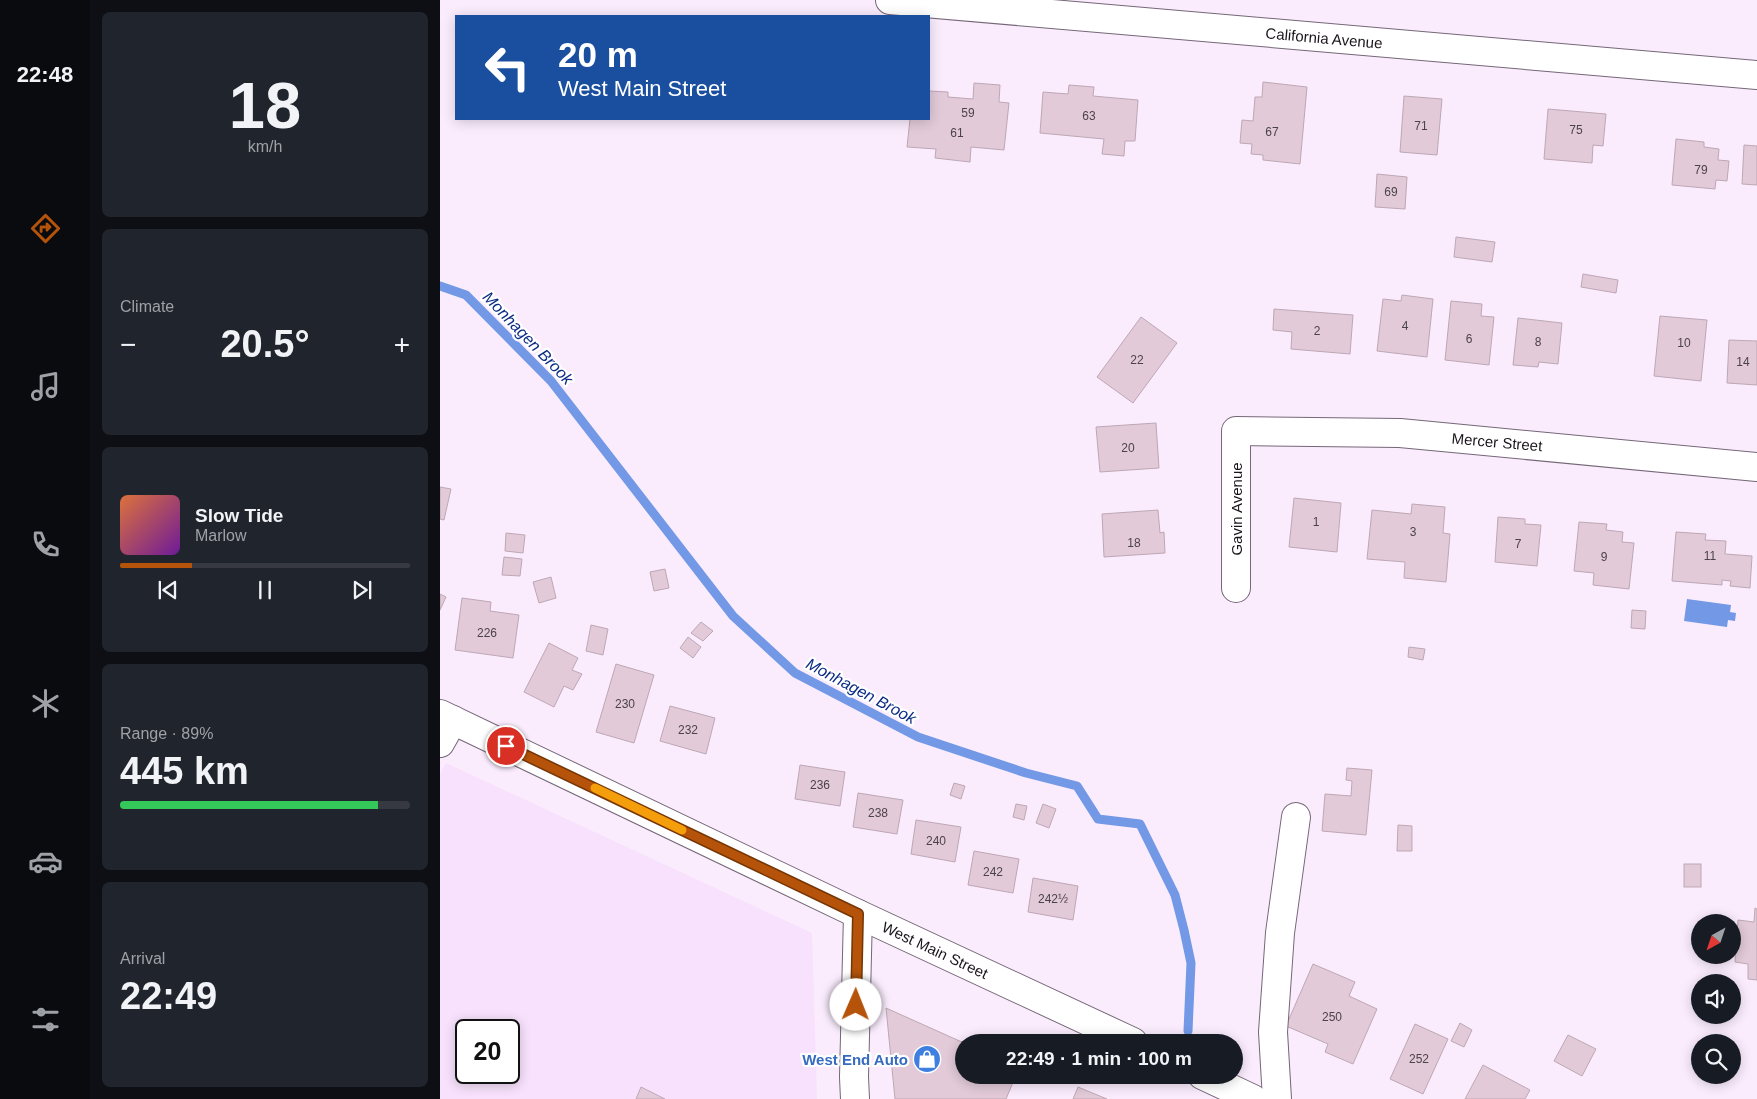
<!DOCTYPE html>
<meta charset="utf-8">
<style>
:root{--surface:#171b24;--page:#20242c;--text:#f1f3f6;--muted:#9ea1a6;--line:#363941;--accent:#b45309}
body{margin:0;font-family:Arial,sans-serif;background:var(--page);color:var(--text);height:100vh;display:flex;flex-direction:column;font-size:19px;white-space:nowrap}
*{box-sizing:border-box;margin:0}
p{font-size:16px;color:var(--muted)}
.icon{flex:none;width:28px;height:28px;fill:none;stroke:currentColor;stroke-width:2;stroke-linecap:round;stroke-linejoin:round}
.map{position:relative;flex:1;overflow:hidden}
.panel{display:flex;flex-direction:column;gap:12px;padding:12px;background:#0d0f14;width:350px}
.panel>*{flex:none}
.guide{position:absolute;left:15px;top:15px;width:475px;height:105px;border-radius:0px;box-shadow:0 2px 12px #0003;background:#1a4fa0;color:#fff;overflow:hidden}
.needle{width:32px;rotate:220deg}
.fabs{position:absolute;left:1251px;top:914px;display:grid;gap:10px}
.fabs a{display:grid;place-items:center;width:50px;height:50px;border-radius:50%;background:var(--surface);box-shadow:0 2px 12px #0003;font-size:25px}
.speed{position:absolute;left:15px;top:1019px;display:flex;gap:10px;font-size:25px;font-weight:700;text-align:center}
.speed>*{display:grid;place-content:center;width:65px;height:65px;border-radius:50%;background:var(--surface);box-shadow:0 2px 12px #0003;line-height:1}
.speed .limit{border:2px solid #111;border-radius:8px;background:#fff;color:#111}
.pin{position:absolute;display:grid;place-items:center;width:42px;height:42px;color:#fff;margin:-21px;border:2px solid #fff;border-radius:50%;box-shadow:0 1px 5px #0007}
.me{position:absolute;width:55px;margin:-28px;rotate:1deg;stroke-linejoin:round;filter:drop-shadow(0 0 4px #0008)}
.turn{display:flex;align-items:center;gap:18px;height:105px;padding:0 20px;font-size:22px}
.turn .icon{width:65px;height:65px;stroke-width:2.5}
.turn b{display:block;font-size:35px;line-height:42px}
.big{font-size:38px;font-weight:800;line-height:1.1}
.panel .card{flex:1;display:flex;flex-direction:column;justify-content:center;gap:8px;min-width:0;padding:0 18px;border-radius:8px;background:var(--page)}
.panel .dial{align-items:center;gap:0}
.dial b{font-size:65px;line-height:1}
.song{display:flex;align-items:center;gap:15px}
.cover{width:60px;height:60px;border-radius:8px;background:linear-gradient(135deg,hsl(20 70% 55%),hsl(280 70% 35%))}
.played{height:5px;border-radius:2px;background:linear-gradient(90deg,var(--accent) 25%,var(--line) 25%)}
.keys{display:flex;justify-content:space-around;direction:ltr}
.heat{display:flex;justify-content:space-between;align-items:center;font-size:28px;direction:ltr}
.charge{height:8px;border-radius:4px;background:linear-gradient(90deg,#34c759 89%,var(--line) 0)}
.trip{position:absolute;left:515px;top:1034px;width:288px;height:50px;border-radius:25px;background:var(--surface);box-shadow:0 2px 12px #0003;font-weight:800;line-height:50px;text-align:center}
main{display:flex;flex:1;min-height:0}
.menu{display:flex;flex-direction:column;width:90px;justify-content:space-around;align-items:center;background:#090b0e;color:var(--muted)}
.menu .icon{width:35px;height:35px}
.menu .current{color:var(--accent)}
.menu b{font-size:22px;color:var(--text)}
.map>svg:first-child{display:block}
.built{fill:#f7e1fc;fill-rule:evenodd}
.water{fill:#7298e6}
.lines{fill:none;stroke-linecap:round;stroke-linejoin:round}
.stream{stroke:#7298e6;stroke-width:9}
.building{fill:#e2cad8;stroke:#bea7b5}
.minor-casing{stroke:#756678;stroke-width:30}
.minor{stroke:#fff;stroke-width:28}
.route-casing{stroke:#753606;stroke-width:12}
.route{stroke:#b45309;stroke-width:9}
.slow{stroke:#f59e0b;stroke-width:9}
.labels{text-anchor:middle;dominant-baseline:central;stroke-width:4.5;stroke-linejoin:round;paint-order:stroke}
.number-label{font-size:12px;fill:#4c424a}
.street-label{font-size:15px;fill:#1a141b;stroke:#fff}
.shop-label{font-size:15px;font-weight:bold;fill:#366cbe;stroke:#fff;text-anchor:end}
.water-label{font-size:16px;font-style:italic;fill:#0b2c85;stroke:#fff}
</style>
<main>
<nav class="menu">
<b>22:48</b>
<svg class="icon current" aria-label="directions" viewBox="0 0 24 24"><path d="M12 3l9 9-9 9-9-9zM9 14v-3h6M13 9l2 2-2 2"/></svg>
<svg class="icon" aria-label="music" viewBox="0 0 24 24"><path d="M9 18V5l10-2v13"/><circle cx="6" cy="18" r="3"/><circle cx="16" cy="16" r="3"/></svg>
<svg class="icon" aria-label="phone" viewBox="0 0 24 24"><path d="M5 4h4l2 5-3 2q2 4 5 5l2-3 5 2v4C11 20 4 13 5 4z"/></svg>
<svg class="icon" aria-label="climate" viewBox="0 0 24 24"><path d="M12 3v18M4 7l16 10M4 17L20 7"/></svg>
<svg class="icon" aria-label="car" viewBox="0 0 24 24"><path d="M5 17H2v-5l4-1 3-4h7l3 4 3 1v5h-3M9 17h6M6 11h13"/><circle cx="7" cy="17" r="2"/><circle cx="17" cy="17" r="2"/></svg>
<svg class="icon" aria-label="filters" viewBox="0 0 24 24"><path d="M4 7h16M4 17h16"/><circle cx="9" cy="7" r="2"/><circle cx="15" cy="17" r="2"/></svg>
</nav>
<section class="panel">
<div class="card dial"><b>18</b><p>km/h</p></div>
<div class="card"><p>Climate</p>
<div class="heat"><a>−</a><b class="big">20.5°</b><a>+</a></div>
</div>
<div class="card">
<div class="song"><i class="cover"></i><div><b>Slow Tide</b><p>Marlow</p></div></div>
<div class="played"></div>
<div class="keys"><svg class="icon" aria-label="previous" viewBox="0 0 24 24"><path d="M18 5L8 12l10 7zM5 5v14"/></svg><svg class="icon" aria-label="pause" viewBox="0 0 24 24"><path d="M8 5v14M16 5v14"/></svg><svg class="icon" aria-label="next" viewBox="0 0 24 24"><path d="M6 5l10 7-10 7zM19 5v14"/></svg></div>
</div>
<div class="card"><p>Range · 89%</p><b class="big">445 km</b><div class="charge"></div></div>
<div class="card"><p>Arrival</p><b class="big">22:49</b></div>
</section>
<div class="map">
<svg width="1317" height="1099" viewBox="0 0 1317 1099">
<rect width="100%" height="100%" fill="#faecfd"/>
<path class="built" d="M 6,763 L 372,933 L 377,1099 L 0,1099 L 0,774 ZM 26,1030 L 69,1030 L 69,1072 L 26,1072 Z"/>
<path class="water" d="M 1247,599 L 1291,605 L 1290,612 L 1296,613 L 1295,621 L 1288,620 L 1287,627 L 1244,621 Z"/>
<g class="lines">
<path class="stream" d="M 0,286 L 26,295 L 111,381 L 293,616 L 355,673 L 478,737 L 586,773 L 637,786 L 658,819 L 700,824 L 735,895 L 744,930 L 751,963 L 748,1031"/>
</g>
<g class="building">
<path d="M 823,82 L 867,87 L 860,164 L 823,160 L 823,155 L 811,154 L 812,144 L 800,143 L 802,120 L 813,121 L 815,97 L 822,97 Z"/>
<path d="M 534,83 L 560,85 L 559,102 L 569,103 L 564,150 L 531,147 L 530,162 L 495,158 L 496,149 L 467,147 L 470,119 L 489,119 L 489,91 L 508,92 L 508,97 L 533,99 Z"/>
<path d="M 629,85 L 654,87 L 653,96 L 698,100 L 695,141 L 685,141 L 684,156 L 662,154 L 664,139 L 600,133 L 603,92 L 628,94 Z"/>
<path d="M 964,96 L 1002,99 L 997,155 L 960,152 Z"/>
<path d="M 1108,109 L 1166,114 L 1163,146 L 1153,145 L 1152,163 L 1104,159 Z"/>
<path d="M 1236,139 L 1264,142 L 1264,147 L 1279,149 L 1278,160 L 1289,161 L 1287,181 L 1276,180 L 1275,189 L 1232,185 Z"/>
<path d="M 1304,145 L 1317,146 L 1317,185 L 1302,184 Z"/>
<path d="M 937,174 L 967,177 L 965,209 L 935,207 Z"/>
<path d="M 1016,237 L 1055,242 L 1052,262 L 1014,257 Z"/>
<path d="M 1143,274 L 1178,280 L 1176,293 L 1141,287 Z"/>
<path d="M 962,295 L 993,299 L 987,357 L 937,351 L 943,299 L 961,301 Z"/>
<path d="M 1011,301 L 1042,304 L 1041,316 L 1054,317 L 1049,365 L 1005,360 Z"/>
<path d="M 834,309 L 913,315 L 910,354 L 851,349 L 852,332 L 833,330 Z"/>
<path d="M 1220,316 L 1267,320 L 1261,381 L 1214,376 Z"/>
<path d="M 701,317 L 737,343 L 693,403 L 657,377 Z"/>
<path d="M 1078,318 L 1122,323 L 1118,364 L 1099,362 L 1098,367 L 1073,365 Z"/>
<path d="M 1289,340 L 1317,341 L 1317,385 L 1287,383 Z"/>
<path d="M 716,423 L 719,468 L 660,472 L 656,427 Z"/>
<path d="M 0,487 L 11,489 L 4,520 L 0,519 Z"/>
<path d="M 854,498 L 901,503 L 897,552 L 849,547 Z"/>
<path d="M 972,504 L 1005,507 L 1003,533 L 1010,534 L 1006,582 L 964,578 L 965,562 L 927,559 L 932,510 L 971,514 Z"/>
<path d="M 718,510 L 720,533 L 724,532 L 725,553 L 664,557 L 662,514 Z"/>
<path d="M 1058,517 L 1085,519 L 1085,524 L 1101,525 L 1097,566 L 1055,562 Z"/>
<path d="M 1139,522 L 1167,524 L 1166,530 L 1183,532 L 1182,542 L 1194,543 L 1189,589 L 1153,585 L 1154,573 L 1134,571 Z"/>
<path d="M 1236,532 L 1266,534 L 1265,540 L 1286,541 L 1285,554 L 1312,556 L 1310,588 L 1290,586 L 1291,581 L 1282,580 L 1282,585 L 1232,581 Z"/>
<path d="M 66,533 L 85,535 L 83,553 L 65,551 Z"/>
<path d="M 64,557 L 82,559 L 80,576 L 62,575 Z"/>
<path d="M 225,569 L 229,588 L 214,591 L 210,572 Z"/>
<path d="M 111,577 L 116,598 L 99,603 L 93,582 Z"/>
<path d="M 0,594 L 6,597 L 0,610 Z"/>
<path d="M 22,598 L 51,602 L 50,611 L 79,615 L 73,658 L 15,650 Z"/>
<path d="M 1192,610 L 1206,611 L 1205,629 L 1191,628 Z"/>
<path d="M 261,622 L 273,631 L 263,641 L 251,633 Z"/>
<path d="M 151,625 L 168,629 L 163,655 L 146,651 Z"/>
<path d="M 248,637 L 261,647 L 253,658 L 240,648 Z"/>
<path d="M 109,643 L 138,658 L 132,670 L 142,674 L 133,690 L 124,686 L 114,707 L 84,692 Z"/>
<path d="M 969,647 L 985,649 L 983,660 L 968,657 Z"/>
<path d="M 176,664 L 214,675 L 194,743 L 156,732 Z"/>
<path d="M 230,706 L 275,718 L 266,754 L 220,741 Z"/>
<path d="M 360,765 L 405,772 L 400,806 L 355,799 Z"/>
<path d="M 907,768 L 932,770 L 926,835 L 882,831 L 885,794 L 911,796 L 912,781 L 906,780 Z"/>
<path d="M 514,783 L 525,786 L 521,799 L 510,795 Z"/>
<path d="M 418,793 L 463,800 L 457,834 L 413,827 Z"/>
<path d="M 576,804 L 587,806 L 584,820 L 573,817 Z"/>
<path d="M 603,804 L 616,809 L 609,828 L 596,823 Z"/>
<path d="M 476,820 L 521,827 L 515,862 L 471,854 Z"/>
<path d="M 958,825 L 972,826 L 972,851 L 957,851 Z"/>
<path d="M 534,851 L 579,859 L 573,893 L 528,885 Z"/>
<rect x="1244" y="864" width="17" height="23"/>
<path d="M 593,878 L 638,886 L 633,920 L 588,912 Z"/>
<path d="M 1315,908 L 1317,909 L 1317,980 L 1308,979 L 1308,964 L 1295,962 L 1298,920 L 1314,922 Z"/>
<path d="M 873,964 L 915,982 L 909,996 L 937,1009 L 913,1064 L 885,1052 L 888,1044 L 846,1026 Z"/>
<path d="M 446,1008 L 524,1043 L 524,1075 L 576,1075 L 566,1099 L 455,1099 Z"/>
<path d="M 1020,1023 L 1032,1030 L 1024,1047 L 1011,1041 Z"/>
<path d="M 975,1024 L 1008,1039 L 983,1094 L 950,1079 Z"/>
<path d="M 1128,1035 L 1156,1049 L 1142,1076 L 1114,1061 Z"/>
<path d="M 1043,1065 L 1090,1090 L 1085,1099 L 1025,1099 Z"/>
<path d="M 201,1087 L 225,1099 L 196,1099 Z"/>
<path d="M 638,1087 L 667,1099 L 633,1099 Z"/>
</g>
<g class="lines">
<g class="minor-casing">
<g id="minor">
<path d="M 450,0 L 1317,75"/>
<path d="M 796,588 L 796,431 L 960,433 L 1317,467"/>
<path d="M 0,714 L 418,914 L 693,1042"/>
<path d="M 0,743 L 13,720"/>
<path d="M 762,1075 L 813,1099"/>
<path d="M 415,1099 L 414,1077 L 418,914"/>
<path d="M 837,1099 L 833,1032 L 840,933 L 856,817"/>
</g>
</g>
<use href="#minor" class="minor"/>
</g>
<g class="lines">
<g class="route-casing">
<path id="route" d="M 66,746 L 418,914 L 416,1005"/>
</g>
<use href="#route" class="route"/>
<path class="slow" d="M 155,788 L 242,830"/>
</g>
<defs>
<g id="shop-disc" transform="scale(1.4375)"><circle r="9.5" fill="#3f7fe0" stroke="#fff"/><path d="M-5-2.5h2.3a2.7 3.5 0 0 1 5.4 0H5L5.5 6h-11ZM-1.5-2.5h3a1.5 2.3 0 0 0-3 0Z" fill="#fff"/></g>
</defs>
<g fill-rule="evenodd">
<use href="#shop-disc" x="487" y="1059"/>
</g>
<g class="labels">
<g class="number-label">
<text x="528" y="113">59</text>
<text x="649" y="116">63</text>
<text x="981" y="126">71</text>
<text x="1136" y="130">75</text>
<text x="832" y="132">67</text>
<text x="517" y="133">61</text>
<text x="1261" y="170">79</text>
<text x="951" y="192">69</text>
<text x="965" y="326">4</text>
<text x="877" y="331">2</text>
<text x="1029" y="339">6</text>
<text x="1098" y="342">8</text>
<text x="1244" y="343">10</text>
<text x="697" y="360">22</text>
<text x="1303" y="362">14</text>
<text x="688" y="448">20</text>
<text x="876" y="522">1</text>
<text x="973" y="532">3</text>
<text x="694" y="543">18</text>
<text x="1078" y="544">7</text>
<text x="1270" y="556">11</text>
<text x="1164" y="557">9</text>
<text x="47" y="633">226</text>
<text x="185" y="704">230</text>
<text x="248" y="730">232</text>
<text x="380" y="785">236</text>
<text x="438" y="813">238</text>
<text x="496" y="841">240</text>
<text x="553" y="872">242</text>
<text x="613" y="899">242½</text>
<text x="892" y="1017">250</text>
<text x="979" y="1059">252</text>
</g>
<g class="street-label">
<text transform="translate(884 38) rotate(5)">California Avenue</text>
<text transform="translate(1057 442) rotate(5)">Mercer Street</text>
<text transform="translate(796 509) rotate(-90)">Gavin Avenue</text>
<text transform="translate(495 950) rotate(25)">West Main Street</text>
</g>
<g class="shop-label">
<text x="468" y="1059">West End Auto</text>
</g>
<g class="water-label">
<text transform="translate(88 338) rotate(46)">Monhagen Brook</text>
<text transform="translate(421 691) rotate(28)">Monhagen Brook</text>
</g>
</g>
</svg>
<div class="fabs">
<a><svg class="needle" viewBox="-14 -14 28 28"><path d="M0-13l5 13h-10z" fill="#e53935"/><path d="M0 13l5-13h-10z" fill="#9ea1a6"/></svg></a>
<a><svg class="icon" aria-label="sound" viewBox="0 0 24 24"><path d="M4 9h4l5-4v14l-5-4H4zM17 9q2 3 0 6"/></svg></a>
<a><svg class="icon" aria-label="search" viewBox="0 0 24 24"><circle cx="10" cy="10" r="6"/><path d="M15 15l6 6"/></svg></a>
</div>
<div class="speed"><div class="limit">20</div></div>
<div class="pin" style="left:66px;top:746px;background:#d93025"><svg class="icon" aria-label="arrive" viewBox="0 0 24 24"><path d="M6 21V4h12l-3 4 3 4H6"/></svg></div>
<svg class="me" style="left:416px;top:1005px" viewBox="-20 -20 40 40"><circle r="19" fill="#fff"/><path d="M0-13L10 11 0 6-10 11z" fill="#b45309"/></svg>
<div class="trip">22:49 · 1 min · 100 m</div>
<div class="guide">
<div class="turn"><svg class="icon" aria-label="left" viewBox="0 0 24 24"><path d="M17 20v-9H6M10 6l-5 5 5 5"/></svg><div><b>20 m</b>West Main Street</div></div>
</div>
</div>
</main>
